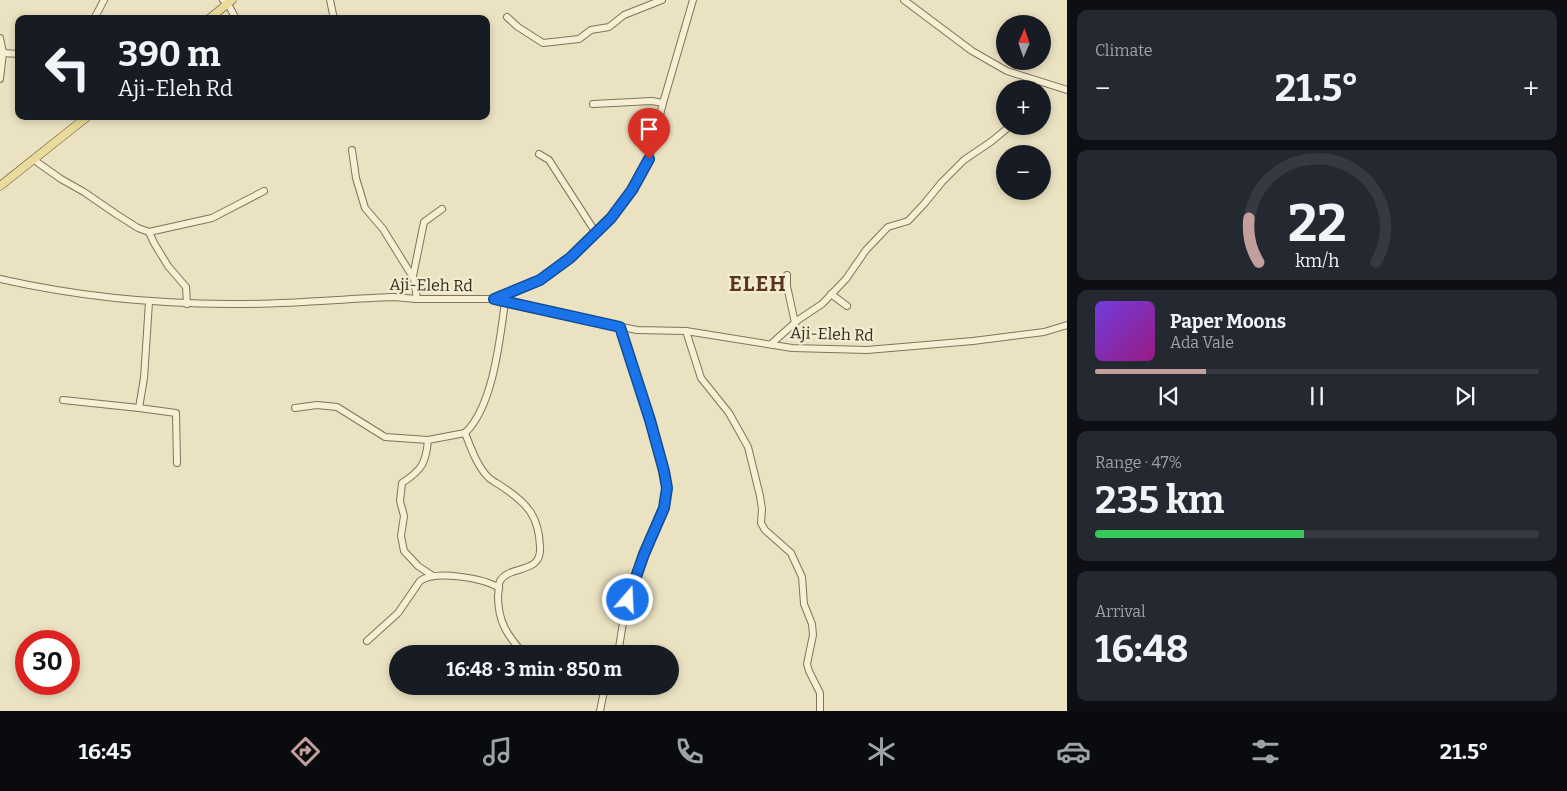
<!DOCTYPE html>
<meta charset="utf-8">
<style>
:root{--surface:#171b24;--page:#242831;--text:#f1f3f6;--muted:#9ea1a6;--line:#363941;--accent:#c39f9c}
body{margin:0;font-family:Bitter,serif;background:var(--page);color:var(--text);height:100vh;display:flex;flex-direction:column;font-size:19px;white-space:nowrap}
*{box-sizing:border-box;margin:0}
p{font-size:16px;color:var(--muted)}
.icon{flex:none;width:28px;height:28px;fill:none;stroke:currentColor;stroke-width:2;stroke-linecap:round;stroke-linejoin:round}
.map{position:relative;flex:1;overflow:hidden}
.details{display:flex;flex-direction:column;gap:10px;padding:10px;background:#0d0f14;width:500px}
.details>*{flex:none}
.guide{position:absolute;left:15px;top:15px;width:475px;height:105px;border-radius:10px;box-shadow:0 2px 8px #0003;background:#171b24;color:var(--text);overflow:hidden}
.needle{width:32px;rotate:2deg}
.tools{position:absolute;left:996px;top:15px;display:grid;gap:10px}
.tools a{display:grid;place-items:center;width:55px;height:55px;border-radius:50%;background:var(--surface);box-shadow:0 2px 8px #0003;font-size:25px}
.speed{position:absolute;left:15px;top:630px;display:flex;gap:10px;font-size:25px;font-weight:700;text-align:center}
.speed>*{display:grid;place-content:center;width:65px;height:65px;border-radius:50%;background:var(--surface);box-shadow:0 2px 8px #0003;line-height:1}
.speed .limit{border:8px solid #d22;background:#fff;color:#111}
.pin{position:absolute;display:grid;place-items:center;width:42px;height:42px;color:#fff;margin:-51px -21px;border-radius:50% 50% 50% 0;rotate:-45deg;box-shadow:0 0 5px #0007}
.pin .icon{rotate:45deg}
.me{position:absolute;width:55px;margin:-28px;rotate:19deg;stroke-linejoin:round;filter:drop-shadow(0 0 4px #0008)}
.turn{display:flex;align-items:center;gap:18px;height:105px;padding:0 20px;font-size:22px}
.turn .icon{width:65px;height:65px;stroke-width:2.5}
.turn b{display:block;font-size:35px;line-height:42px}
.big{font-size:38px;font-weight:700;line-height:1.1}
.details .card{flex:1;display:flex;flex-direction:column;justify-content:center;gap:8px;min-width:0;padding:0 18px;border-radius:10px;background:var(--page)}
.details .dial{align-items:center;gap:0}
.dial svg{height:130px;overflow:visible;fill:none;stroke:var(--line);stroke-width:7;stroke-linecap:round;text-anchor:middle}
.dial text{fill:var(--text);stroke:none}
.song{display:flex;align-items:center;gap:15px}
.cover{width:60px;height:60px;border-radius:8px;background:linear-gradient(135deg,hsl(260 70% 55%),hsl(310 70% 35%))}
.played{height:5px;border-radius:2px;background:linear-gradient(90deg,var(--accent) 25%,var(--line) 25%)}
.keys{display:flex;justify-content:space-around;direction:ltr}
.heat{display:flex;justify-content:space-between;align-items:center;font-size:28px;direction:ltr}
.charge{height:8px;border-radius:4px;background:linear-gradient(90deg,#34c759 47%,var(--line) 0)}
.trip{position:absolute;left:389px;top:645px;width:290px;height:50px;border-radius:25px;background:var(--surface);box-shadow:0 2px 8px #0003;font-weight:700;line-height:50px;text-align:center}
.menu{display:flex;height:80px;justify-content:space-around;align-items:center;background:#090b0e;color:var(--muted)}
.menu .icon{width:35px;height:35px}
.menu .on{color:var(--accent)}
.menu b{font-size:22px;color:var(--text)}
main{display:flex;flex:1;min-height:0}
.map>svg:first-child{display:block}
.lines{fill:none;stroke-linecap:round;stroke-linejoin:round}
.minor-casing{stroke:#82735a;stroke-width:8}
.major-casing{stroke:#4f412e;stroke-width:9}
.minor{stroke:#f5efd3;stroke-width:6}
.major{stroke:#eada9b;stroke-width:8}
.route-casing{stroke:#114b97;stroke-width:12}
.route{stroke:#1a73e8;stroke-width:9}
.labels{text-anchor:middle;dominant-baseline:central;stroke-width:5;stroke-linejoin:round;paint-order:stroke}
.street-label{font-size:16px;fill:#322a1d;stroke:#f2ecd0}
.district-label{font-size:21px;font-weight:bold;letter-spacing:1px;fill:#5b3320;stroke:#f2ecd0}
</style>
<main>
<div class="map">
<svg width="1067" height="711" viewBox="0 0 1067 711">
<rect width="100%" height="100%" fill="#eae2c1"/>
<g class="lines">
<g class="minor-casing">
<g id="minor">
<path d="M 223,0 L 228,4 L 236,19"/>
<path d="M 330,0 L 334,19"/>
<path d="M 904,0 L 972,51 L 1007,71 L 1067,90"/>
<path d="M 507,17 L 518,27 L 543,43 L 579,39 L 591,30 L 609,27 L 624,15 L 662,0"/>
<path d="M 94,19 L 104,0"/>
<path d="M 0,38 L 3,53 L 0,79"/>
<path d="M 3,53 L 19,54"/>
<path d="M 1034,89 L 1037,81"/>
<path d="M 593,104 L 652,101 L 663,103"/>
<path d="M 352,150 L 356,178 L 365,208 L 383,229 L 414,279 L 417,299"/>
<path d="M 539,154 L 549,160 L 596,233"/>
<path d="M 34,160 L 61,179 L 84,192 L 116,214 L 138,228 L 149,232 L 154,243 L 168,266 L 186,287 L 187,304"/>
<path d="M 149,232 L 212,218 L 264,191"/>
<path d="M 787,275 L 787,286 L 795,323"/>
<path d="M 413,276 L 424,222 L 442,209"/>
<path d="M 0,279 C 75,296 152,304 229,304 C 284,305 338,299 393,297 L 417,299 L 494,299 L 523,307 L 637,330 L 686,331 L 792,348 L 867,350 L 973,341 L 1044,332 L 1067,325"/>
<path d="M 831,294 L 847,306"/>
<path d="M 494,299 L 540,280 L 570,258 L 611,218 L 632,189 L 649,159 L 663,103 L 693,0"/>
<path d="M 505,302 C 500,339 493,407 465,433 C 471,448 477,466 488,477 C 493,482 499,484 504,488 C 528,504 539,517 540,547 C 542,575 510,564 500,581 C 498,585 499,592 498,596 C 498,622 507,635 524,654"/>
<path d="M 686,331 L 701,378 L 729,413 L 748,447 L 760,496 L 762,509 L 761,523 L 765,530 L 791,553 L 802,577 L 804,604 L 812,624 L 813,635 L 807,664 L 809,671 L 820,693 L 820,711"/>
<path d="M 771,344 L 798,320 L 822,304 L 846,279 L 866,250 L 888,227 L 908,221 L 924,204 L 942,182 L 964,160 L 992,141 L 1010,126"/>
<path d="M 63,400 L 139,408 L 176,413 L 177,463"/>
<path d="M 139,408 L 144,378 L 149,302"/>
<path d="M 295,408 L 317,405 L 337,407 L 385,437 L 428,440"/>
<path d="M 433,576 L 418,566 L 404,551 L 401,536 L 404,516 L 400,501 L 402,483 C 422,470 426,463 428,440 L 465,433"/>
<path d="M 367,641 L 398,613 L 420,581 C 435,570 484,578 499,588"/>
<path d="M 618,654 L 625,610 L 643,554 L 664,507 L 667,488 L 665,471 L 650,420 L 620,327"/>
<path d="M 600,711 L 605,686"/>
</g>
</g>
<g class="major-casing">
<g id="major">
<path d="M 209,19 L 232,0"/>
<path d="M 0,186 L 88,116"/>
</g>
</g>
<use href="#minor" class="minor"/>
<use href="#major" class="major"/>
</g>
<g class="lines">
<g class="route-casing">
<path id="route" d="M 628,600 L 644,554 L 664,508 L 667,488 L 664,471 L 650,420 L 620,327 L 494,299 L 540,280 L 570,258 L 611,218 L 632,190 L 649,159"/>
</g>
<use href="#route" class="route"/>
</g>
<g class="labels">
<g class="street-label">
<text transform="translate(431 285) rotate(1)">Aji-Eleh Rd</text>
<text transform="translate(832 334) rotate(2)">Aji-Eleh Rd</text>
</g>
<g class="district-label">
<text x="758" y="284">ELEH</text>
</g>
</g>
</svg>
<div class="tools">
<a><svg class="needle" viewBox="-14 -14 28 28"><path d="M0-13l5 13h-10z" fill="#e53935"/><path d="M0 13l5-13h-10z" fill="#9ea1a6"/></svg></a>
<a>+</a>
<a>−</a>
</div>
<div class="speed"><div class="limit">30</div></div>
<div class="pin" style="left:649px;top:159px;background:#d93025"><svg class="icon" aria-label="arrive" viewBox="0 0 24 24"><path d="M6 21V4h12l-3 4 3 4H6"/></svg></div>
<svg class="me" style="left:628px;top:600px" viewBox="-20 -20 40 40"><circle r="17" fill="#1a73e8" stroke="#fff" stroke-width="3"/><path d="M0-11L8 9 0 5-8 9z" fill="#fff"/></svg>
<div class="trip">16:48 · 3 min · 850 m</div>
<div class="guide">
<div class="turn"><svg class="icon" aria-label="left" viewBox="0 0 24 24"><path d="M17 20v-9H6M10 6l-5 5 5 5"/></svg><div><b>390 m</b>Aji-Eleh Rd</div></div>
</div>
</div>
<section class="details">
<div class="card"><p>Climate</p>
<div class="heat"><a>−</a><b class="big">21.5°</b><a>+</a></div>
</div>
<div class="card dial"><svg viewBox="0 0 100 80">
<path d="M14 69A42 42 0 1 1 86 69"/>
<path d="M14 69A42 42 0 0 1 8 42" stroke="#c39f9c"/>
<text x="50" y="56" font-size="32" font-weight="700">22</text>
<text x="50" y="72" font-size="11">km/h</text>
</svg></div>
<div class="card">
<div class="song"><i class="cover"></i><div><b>Paper Moons</b><p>Ada Vale</p></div></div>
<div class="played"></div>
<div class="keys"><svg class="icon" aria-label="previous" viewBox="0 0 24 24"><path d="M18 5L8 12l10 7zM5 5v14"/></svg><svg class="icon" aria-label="pause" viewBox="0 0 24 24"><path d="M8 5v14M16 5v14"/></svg><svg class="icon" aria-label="next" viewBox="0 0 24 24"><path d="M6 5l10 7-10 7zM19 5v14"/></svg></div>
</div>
<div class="card"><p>Range · 47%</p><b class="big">235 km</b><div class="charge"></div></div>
<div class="card"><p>Arrival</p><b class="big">16:48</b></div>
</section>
</main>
<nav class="menu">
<b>16:45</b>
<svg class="icon on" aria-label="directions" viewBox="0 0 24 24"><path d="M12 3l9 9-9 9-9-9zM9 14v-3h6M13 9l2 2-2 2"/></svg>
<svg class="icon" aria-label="music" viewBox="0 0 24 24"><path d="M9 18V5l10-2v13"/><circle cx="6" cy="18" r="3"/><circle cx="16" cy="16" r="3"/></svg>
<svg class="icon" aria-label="phone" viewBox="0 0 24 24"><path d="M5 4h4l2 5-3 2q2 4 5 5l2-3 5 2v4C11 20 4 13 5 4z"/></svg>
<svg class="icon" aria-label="climate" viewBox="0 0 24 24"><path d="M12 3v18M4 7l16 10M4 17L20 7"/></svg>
<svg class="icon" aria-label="car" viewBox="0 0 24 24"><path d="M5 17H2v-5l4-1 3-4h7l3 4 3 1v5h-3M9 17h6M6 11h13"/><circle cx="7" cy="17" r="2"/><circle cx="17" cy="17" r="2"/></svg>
<svg class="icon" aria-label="filters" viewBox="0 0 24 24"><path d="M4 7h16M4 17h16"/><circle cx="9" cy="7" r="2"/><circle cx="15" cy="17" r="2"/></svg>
<b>21.5°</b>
</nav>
